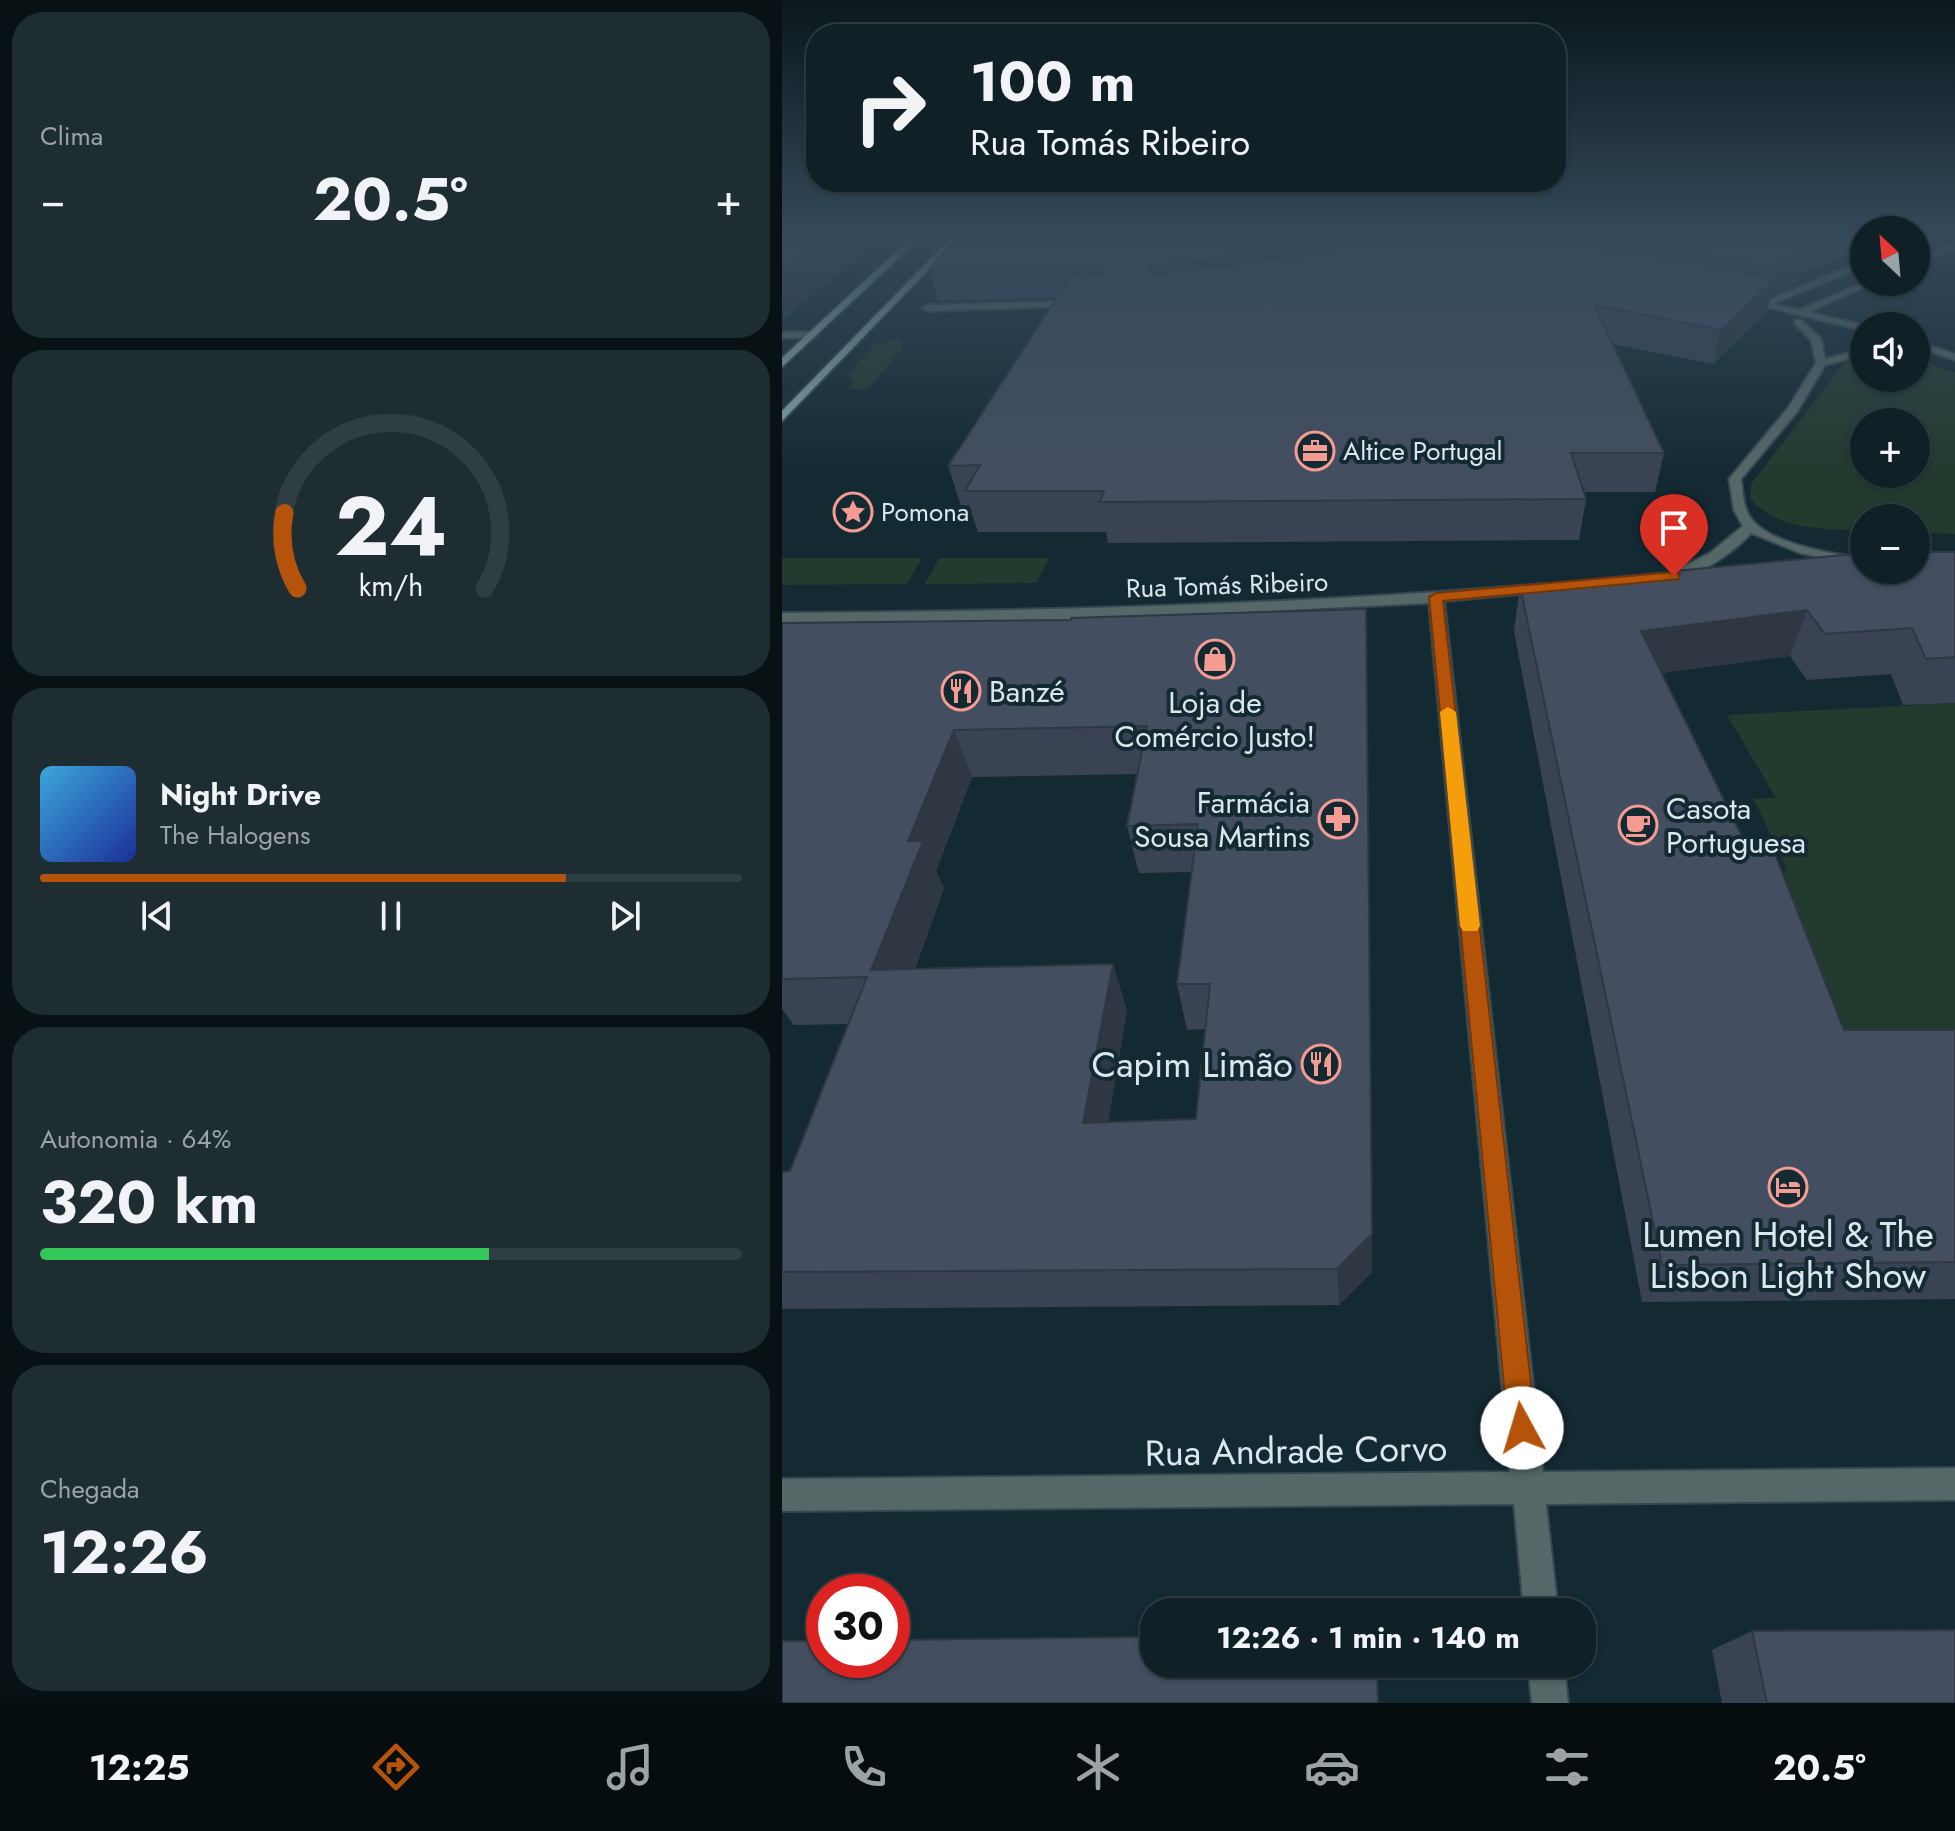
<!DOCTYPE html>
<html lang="pt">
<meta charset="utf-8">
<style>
:root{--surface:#0f2026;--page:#1d2d32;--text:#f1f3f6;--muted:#9ba3a7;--line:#2f3e43;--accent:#b45309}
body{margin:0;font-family:Jost,sans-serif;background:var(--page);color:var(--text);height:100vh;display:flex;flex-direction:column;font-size:30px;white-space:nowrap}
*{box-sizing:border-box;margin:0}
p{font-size:26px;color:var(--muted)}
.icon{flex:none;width:44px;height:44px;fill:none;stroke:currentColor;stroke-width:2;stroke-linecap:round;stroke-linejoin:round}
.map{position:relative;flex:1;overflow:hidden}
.details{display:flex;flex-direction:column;gap:12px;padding:12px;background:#081215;width:782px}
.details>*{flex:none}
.top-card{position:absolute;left:24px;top:24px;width:760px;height:168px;border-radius:32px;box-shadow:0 2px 6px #0004,0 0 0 2px var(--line);background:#0f2026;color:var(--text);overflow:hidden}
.needle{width:52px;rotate:334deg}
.controls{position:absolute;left:1068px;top:216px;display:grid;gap:16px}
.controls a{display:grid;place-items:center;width:80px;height:80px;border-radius:50%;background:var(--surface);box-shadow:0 2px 6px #0004,0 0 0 2px var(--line);font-size:40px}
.speed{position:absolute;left:24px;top:1574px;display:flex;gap:16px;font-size:40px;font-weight:700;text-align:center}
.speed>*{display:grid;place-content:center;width:104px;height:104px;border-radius:50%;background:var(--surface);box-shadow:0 2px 6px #0004,0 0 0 2px var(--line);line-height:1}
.speed .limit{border:12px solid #d22;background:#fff;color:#111}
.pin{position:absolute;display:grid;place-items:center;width:68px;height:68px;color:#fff;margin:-82px -34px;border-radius:50% 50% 50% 0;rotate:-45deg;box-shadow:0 0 8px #0007}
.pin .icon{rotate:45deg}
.me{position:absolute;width:88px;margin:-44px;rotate:354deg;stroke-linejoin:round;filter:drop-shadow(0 0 6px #0008)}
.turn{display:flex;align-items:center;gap:28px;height:168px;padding:0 32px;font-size:36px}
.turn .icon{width:104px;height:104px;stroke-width:2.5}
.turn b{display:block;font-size:56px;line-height:68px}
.big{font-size:60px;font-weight:700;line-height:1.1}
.details .card{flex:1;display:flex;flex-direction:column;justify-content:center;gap:12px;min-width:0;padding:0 28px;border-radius:32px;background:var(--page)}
.details .dial{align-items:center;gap:0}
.dial svg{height:208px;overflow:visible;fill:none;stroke:var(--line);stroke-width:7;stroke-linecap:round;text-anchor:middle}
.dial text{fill:var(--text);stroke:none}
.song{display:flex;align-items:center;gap:24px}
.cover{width:96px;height:96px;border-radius:12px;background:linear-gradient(135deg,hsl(200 70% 55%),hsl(230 70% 35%))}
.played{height:8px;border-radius:4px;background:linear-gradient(90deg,var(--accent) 75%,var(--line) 75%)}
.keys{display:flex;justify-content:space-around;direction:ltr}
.heat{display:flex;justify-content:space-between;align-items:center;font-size:44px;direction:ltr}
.charge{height:12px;border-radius:6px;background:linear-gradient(90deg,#34c759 64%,var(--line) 0)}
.trip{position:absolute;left:358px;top:1598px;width:456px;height:80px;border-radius:32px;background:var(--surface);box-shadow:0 2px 6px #0004,0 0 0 2px var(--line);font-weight:700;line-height:80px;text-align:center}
.menu{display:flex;height:128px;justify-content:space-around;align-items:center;background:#060d0f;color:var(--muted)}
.menu .icon{width:56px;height:56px}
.menu .selected{color:var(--accent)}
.menu b{font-size:36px;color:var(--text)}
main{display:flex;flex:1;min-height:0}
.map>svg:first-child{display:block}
.green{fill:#233a2f;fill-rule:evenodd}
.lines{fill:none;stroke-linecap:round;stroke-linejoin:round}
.street-casing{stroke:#344851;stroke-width:4}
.primary-casing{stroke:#344851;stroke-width:4}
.street{fill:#566767;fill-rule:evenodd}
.primary{fill:#85a7a7;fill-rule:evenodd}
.wall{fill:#3a4353;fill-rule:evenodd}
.shaded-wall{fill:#2f3743}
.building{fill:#434e60;stroke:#2f3743;stroke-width:2;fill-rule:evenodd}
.route{fill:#b45309;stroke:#753606;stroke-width:2}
.slow{fill:#f59e0b}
.labels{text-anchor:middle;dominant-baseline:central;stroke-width:8;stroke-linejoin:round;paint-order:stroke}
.far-poi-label{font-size:26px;fill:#dae7ed;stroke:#142a33;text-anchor:start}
.far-street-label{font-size:26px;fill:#dae7ed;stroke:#142a33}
.poi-label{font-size:30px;fill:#dae7ed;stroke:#142a33;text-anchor:start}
.near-poi-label{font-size:36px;fill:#dae7ed;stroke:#142a33;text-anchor:end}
.near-street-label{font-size:36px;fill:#dae7ed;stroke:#142a33}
</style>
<main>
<section class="details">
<div class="card"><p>Clima</p>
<div class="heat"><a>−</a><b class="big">20.5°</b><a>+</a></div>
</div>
<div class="card dial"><svg viewBox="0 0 100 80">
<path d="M14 69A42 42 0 1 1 86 69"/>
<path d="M14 69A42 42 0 0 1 9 40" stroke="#b45309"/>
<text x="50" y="56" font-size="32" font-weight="700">24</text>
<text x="50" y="72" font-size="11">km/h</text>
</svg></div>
<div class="card">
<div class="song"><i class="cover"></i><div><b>Night Drive</b><p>The Halogens</p></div></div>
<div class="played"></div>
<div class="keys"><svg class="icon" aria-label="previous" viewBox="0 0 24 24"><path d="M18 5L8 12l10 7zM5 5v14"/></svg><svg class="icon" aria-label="pause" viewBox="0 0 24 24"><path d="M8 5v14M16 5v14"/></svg><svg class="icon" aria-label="next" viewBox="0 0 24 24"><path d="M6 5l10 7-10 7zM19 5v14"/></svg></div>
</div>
<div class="card"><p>Autonomia · 64%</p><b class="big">320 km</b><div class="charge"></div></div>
<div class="card"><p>Chegada</p><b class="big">12:26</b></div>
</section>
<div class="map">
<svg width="1173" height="1703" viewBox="0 0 1173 1703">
<rect width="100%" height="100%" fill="#142a33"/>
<g class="green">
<path d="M 117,339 L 121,345 L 119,350 L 85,389 L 67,389 L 71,383 L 66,374 L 92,345 Z"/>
<path d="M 1082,357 L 1082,378 L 1134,378 L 1134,361 L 1173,372 L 1173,534 L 1134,532 L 1134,518 L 1082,518 L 1082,530 C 1044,529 995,531 968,498 L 969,484 L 1059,367 L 1064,362 ZM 1082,422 L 1134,422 L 1134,474 L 1082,474 Z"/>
<path d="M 0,558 L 140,558 L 125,584 L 0,585 Z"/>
<path d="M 157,558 L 267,558 L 255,583 L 143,584 Z"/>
<path d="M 1173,703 L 1173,1075 L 1035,1075 L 940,876 L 1005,871 L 972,799 L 994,798 L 945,715 Z"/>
</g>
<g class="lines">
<g class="street-casing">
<g id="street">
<path d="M 1142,235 L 1153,235 L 1134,243 L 1134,238 Z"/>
<path d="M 1173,244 L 1173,249 L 1134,265 L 1134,259 Z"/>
<path d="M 1082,260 L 1082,266 L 991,304 L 1017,310 L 1082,282 L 1093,282 L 1027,312 L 1085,326 L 1082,326 L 1082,331 L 957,300 L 962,297 L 981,302 Z"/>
<path d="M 295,301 L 298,306 L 146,311 L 141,308 L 146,305 Z"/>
<path d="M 1013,320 L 1019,320 L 1039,339 L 1043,359 L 1082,349 L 1082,355 L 1043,365 L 1015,412 L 959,479 C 961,493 961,510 971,521 C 991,544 1053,555 1082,558 L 1082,566 L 1018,553 L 969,533 C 955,550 909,583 887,579 L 887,573 L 928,553 L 961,526 L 952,510 L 947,479 L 1006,408 L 1034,363 L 1029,340 L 1013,324 Z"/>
<path d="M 0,332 L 31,332 L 36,335 L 31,338 L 0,338 Z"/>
<path d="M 1134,341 L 1173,354 L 1173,360 L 1134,347 Z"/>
<path d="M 763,584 L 768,585 L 768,591 L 662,601 L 761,1472 L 1173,1468 L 1173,1500 L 764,1504 L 776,1612 L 742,1612 L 732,1504 L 0,1511 L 0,1479 L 728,1472 L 647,603 L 297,620 L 0,623 L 0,613 C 255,611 509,605 763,584 Z"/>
<path d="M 746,1664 L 782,1664 L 786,1703 L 750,1703 Z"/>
</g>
</g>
<g class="primary-casing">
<g id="primary">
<path d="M 132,235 L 141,235 L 0,367 L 0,358 Z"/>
<path d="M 172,235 L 180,235 L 0,421 L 0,411 Z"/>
</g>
</g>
<use href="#street" class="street"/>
<use href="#primary" class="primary"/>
</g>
<g class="wall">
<path d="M 179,235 L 1082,235 L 1024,272 L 1010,286 L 989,295 L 985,311 L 931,364 L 830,344 L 882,453 L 873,492 L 802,492 L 804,499 L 797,540 L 326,543 L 324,532 L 196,532 L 187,505 L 179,506 L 166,466 L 274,298 L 156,301 L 147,269 Z"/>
<path d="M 1152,235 L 1173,235 L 1173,241 L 1150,239 Z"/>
<path d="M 1173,552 L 1173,703 L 1121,705 L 1109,674 L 1025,680 L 1008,656 L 879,673 L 966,849 L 1062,1030 L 1173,1030 L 1173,1299 L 860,1302 L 732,631 L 738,586 Z"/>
<path d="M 584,609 L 590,1272 L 557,1305 L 0,1309 L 0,1172 L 8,1171 L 67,1024 L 12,1025 L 0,1009 L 0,623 L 289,620 ZM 356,774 L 345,826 L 357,873 L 410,872 L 395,984 L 405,1030 L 424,1029 L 414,1119 L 326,1122 L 345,1010 L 133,969 L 162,888 L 154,871 L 190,777 Z"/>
<path d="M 970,1631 L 1173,1703 L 940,1703 L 930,1650 Z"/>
</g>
<g class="shaded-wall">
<path d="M 44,235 L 100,235 L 3,319 L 0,312 L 0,269 Z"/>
<path d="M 558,235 L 565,235 L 566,262 L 373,297 L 365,269 L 368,265 Z"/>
<path d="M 1050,235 L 1082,235 L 1082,249 L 1024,272 L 1010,286 L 989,295 L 985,311 L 931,364 L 939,330 L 985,287 L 990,266 L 1032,242 Z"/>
<path d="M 1025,610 L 1008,656 L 848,677 L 859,631 Z"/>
<path d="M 172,730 L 190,777 L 154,871 L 162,888 L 116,1016 L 89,970 L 126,841 Z"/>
<path d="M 331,964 L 345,1010 L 319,1165 L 301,1123 Z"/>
<path d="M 590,1234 L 590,1272 L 557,1305 L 555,1269 Z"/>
</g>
<g class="building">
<path d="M 0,235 L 44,235 L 0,269 Z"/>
<path d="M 179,235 L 558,235 L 533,245 L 368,265 L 365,269 L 374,274 L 536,256 L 573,240 L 568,235 L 743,235 L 994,278 L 939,330 L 812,305 L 882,453 L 789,453 L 804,499 L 318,502 L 322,491 L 183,491 L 198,465 L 166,466 L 288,277 L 323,273 L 317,265 L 147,269 Z"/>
<path d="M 804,235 L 1050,235 L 1032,242 L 1018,255 L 990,266 Z"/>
<path d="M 1134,552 L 1173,552 L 1173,657 L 1144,659 L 1130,628 L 1043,634 L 1025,610 L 859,631 L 966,849 L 991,849 L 1062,1030 L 1173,1030 L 1173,1262 L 880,1265 L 738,586 L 1082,553 L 1082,570 L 1134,570 Z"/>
<path d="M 584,609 L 590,1234 L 555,1269 L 0,1272 L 0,1172 L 8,1171 L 85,977 L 0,979 L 0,623 L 289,620 L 289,618 ZM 365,726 L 345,826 L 416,824 L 395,984 L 428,984 L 414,1119 L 301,1123 L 331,964 L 89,970 L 141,841 L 126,841 L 172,730 Z"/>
<path d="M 1173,1630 L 1173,1703 L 985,1703 L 970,1631 Z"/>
<path d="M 372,1637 L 372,1664 L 595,1664 L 596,1703 L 0,1703 L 0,1641 L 42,1641 L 42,1660 L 110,1660 L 110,1640 Z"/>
</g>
<linearGradient id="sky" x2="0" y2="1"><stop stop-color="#0b171c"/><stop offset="0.5" stop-color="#344a5b"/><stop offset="1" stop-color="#344a5b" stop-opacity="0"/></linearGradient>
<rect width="1173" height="473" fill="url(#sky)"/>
<path class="route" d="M 892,572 L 897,574 L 897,579 L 661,601 L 754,1428 L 750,1438 L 740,1442 L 730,1438 L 726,1428 L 647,597 L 654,593 Z"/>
<path class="slow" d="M 666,707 L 674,712 L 698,926 L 695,931 L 681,931 L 678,926 L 658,712 Z"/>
<defs>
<g id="office-ring" transform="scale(2)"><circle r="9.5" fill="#142a33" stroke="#f59c92" stroke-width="1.5"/><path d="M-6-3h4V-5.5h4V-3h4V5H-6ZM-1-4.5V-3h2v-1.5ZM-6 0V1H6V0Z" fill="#f59c92"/></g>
<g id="sight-ring" transform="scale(2)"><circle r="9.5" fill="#142a33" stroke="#f59c92" stroke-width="1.5"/><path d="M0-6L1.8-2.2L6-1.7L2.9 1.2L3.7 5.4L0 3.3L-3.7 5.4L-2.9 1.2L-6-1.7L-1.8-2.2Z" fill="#f59c92"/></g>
<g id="shop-ring" transform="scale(2)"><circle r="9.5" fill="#142a33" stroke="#f59c92" stroke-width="1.5"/><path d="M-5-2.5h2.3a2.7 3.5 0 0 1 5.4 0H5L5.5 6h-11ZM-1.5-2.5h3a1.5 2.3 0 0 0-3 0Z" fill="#f59c92"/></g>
<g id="restaurant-ring" transform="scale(2)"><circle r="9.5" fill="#142a33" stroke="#f59c92" stroke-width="1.5"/><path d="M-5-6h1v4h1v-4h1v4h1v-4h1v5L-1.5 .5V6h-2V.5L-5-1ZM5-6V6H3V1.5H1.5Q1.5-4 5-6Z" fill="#f59c92"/></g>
<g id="pharmacy-ring" transform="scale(2)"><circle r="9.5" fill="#142a33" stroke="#f59c92" stroke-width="1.5"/><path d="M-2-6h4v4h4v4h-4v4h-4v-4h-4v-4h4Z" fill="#f59c92"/></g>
<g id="cafe-ring" transform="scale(2)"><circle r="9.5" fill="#142a33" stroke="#f59c92" stroke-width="1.5"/><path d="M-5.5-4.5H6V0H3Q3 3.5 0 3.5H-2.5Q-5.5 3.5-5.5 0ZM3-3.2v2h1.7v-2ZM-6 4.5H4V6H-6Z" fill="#f59c92"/></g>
<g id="hotel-ring" transform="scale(2)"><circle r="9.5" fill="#142a33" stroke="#f59c92" stroke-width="1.5"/><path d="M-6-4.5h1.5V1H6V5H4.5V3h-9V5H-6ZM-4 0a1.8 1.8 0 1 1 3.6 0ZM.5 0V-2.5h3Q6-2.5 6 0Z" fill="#f59c92"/></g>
</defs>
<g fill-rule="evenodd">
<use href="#office-ring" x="533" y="451"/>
<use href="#sight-ring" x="71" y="512"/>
<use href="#shop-ring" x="433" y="659"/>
<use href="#restaurant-ring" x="179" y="691"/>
<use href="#pharmacy-ring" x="556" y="819"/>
<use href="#cafe-ring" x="856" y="825"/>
<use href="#restaurant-ring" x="539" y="1064"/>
<use href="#hotel-ring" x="1006" y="1187"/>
</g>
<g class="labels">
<g class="far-poi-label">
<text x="561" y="451">Altice Portugal</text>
<text x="99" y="512">Pomona</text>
</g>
<g class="far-street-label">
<text transform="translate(445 585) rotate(-2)">Rua Tomás Ribeiro</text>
</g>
<g class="poi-label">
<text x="207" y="691">Banzé</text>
<text x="433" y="702" text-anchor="middle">Loja de<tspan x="433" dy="34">Comércio Justo!</tspan></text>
<text x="528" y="802" text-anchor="end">Farmácia<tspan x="528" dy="34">Sousa Martins</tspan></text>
<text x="884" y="808">Casota<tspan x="884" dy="34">Portuguesa</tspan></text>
</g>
<g class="near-poi-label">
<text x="511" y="1064">Capim Limão</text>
<text x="1006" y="1234" text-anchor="middle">Lumen Hotel &amp; The<tspan x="1006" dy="41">Lisbon Light Show</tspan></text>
</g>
<g class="near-street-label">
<text transform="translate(514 1450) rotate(-1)">Rua Andrade Corvo</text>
</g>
</g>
</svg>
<div class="controls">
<a><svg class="needle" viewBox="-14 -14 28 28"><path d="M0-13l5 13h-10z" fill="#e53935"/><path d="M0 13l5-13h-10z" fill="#9ba3a7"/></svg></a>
<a><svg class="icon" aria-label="sound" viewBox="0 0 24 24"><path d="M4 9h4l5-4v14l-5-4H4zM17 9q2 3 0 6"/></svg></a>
<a>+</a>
<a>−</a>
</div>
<div class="speed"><div class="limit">30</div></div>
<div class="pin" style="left:892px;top:576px;background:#d93025"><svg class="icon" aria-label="arrive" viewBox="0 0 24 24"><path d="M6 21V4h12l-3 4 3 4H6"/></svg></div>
<svg class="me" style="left:740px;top:1428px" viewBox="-20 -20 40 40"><circle r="19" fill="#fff"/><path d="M0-13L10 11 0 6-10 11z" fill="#b45309"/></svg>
<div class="trip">12:26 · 1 min · 140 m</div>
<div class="top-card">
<div class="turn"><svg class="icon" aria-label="right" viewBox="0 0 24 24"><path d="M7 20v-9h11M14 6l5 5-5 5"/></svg><div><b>100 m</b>Rua Tomás Ribeiro</div></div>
</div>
</div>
</main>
<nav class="menu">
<b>12:25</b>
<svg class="icon selected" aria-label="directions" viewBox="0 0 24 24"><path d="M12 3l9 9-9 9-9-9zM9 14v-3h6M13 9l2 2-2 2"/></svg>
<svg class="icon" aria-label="music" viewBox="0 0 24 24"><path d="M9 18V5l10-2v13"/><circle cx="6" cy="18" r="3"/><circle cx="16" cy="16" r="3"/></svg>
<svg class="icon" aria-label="phone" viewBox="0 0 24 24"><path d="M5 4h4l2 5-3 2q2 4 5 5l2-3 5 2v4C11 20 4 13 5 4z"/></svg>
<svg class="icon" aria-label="climate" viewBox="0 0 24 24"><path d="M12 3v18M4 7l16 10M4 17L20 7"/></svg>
<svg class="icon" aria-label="car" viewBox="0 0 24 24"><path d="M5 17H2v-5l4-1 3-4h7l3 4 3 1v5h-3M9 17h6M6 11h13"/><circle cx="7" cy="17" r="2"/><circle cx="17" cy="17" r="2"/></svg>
<svg class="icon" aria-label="filters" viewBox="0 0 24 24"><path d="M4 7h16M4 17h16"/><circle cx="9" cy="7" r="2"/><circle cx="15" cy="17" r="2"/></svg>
<b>20.5°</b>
</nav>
